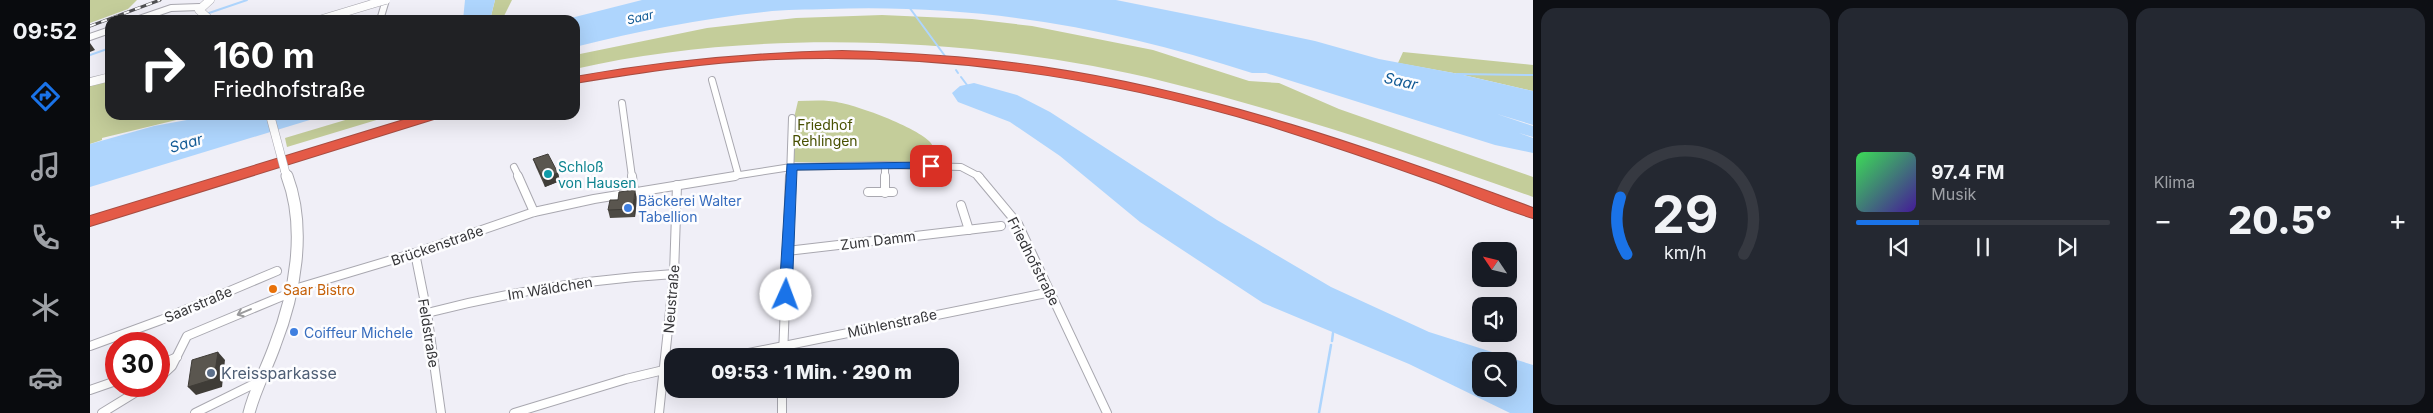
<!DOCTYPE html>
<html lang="de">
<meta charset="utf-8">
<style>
:root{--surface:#171b24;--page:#242831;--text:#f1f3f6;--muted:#9ea1a6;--line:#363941;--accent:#1a73e8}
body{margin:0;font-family:Inter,sans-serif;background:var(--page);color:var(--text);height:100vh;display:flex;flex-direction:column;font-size:19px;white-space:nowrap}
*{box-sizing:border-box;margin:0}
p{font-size:16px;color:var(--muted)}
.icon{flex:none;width:28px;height:28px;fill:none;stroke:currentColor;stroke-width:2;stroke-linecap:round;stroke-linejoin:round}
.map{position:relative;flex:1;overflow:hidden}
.details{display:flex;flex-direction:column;gap:8px;padding:8px;background:#0d0f14;width:900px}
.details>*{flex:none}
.hud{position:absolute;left:15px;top:15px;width:475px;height:105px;border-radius:15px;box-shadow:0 5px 20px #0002;background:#202124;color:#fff;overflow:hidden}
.needle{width:32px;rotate:305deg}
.controls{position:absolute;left:1382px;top:242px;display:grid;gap:10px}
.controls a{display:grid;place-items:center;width:45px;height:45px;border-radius:10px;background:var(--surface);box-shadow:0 5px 20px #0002;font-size:25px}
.speed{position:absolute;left:15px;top:332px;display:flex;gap:10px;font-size:25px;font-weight:700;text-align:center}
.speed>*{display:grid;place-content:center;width:65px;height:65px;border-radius:50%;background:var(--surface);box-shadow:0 5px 20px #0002;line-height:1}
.speed .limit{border:8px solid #d22;background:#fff;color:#111}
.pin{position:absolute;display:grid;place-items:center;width:42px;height:42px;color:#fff;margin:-21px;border-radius:10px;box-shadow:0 2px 8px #0006}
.me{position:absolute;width:55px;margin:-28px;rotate:2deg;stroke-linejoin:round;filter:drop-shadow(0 0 4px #0008)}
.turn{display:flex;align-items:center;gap:18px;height:105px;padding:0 25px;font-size:22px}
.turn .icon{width:65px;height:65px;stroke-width:2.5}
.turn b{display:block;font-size:35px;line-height:42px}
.big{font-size:38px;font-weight:800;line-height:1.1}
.details .card{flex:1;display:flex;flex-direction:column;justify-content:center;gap:8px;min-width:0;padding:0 18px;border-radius:15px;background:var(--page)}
.details .dial{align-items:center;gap:0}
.dial svg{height:130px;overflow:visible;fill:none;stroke:var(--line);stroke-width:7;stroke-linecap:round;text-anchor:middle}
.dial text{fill:var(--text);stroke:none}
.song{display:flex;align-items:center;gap:15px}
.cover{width:60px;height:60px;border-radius:8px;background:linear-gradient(135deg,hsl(130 70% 55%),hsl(260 70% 35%))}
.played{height:5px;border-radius:2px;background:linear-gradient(90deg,var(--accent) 25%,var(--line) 25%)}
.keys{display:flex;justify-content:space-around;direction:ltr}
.heat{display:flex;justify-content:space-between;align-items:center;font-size:28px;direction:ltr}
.details .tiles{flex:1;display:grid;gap:8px;grid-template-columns:repeat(3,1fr)}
.trip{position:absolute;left:574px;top:348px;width:295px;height:50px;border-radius:15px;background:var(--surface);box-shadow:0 5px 20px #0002;font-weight:800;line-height:50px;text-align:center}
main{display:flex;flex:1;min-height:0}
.tab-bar{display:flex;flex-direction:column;width:90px;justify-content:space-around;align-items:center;background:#090b0e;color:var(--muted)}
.tab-bar .icon{width:35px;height:35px}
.tab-bar .current{color:var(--accent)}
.tab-bar b{font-size:22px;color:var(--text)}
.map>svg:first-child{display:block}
.green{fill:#c4cd9a}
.water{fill:#aed5fd;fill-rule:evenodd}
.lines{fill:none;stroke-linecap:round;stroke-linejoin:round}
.stream-far1{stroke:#aed5fd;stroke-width:2}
.stream{stroke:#aed5fd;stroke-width:2.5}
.minor-far1-casing{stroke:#a9a8b0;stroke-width:8}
.minor-casing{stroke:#a9a8b0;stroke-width:10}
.secondary-far1-casing{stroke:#a9a8b0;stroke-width:9}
.secondary-casing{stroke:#a9a8b0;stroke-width:13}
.motorway-casing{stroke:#a74d42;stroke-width:2}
.minor-far1{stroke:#fff;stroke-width:6}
.minor{stroke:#fff;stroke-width:8}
.secondary-far1{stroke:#fff;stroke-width:8}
.secondary{stroke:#fff;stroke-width:11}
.motorway{fill:#e45a47;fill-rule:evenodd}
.rail-casing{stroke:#505053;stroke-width:3}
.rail{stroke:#fdfdff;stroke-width:2;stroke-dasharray:6;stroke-linecap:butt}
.secondary-bridge-casing{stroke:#a9a8b0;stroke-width:9;stroke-linecap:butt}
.secondary-bridge{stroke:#fff;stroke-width:8}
.wall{fill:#4d4a44}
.shaded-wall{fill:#3f3c37}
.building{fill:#5a564f;stroke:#3f3c37}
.oneway{stroke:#9a9a9c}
.route{fill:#1a73e8;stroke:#114b97}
.culture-dot{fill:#0f9aa8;stroke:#fdfdff;stroke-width:2}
.shop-dot{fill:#3f7fe0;stroke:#fdfdff;stroke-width:2}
.food-dot{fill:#e8710a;stroke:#fdfdff;stroke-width:2}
.service-dot{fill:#5c6f8a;stroke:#fdfdff;stroke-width:2}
.labels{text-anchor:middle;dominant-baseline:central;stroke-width:5;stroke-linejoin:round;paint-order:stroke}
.far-water-label{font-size:12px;font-style:italic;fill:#115a95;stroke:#fdfdff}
.park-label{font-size:14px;fill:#485002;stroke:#fdfdff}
.culture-label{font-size:14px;fill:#0d838f;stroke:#fdfdff;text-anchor:start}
.shop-label{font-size:14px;fill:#366cbe;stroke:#fdfdff;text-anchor:start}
.street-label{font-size:14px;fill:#363639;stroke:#fdfdff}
.food-label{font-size:14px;fill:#c56008;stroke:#fdfdff;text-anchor:start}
.water-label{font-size:15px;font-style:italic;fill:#115a95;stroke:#fdfdff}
.near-service-label{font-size:16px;fill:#4e5e75;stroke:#fdfdff;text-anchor:start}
</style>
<main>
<nav class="tab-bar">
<b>09:52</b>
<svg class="icon current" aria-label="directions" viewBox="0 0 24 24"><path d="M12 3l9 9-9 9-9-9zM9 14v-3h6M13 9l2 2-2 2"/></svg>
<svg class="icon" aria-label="music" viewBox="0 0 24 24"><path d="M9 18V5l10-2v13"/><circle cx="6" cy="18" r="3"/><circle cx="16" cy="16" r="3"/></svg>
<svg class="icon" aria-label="phone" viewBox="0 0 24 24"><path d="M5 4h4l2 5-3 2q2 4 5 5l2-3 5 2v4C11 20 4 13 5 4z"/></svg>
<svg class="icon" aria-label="climate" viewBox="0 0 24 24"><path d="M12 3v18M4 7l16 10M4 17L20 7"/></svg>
<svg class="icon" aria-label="car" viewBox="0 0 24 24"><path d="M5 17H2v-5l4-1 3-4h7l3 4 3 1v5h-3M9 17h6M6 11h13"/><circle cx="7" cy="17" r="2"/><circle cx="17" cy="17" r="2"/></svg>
</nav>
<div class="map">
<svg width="1443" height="413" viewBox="0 0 1443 413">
<rect width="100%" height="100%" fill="#f0eff7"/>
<g class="green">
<path d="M 0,0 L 47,0 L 38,9 L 0,23 Z"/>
<path d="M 405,0 L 422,0 L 412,20 L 400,20 Z"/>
<path d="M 792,15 L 882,19 L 942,26 L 1063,50 L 1159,81 L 1189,83 L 1249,109 L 1443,177 L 1443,197 C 1322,154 1201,113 1076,82 C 897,37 666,27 485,69 L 485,55 L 617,28 L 706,18 Z"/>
<path d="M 1313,52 L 1443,65 L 1443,91 L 1369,74 L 1308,63 Z"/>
<path d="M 20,79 L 20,115 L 107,115 L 12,138 L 12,140 L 0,144 L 0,85 Z"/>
<path d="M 708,101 C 718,101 728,100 739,101 C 760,102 824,126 839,141 C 844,146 844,149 844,155 L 837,164 L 704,162 L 704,118 Z"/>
<path d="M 272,115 L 303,115 L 197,147 L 195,138 Z"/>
</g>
<g class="water">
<path d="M 375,0 L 405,0 L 400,20 L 373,20 Z"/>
<path d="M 552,0 L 1026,0 L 1121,19 L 1225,41 L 1289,59 L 1369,74 L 1443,91 L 1443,125 L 1407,114 L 1443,126 L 1443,137 L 1429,133 L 1443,138 L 1443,153 L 1405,145 L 1176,73 L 1162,73 C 1022,27 887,4 739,9 C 717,10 696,9 674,12 C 610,19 548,31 485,47 L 485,20 L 473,20 Z"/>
<path d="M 884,83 L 927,95 L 960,112 L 1127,220 L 1241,287 L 1339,332 L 1443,365 L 1443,413 L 1420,413 L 1319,364 L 1173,303 L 1050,222 L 970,156 L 920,122 L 868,102 L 862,93 L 870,86 ZM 1419,361 L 1419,389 L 1391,389 L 1391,361 Z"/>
<path d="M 124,115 L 236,115 L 0,187 L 0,144 L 64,126 Z"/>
</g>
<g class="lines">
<g class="stream-far1">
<path d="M 819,7 L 855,56"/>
<path d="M 119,13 L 157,0"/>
<path d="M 99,20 L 105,18"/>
<path d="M 0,55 L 20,48"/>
<path d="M 866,70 L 868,73"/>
<path d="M 1367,74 L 1443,75"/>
<path d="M 871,77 L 877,85"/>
</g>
<g class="stream">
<path d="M 1242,341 L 1243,333"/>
<path d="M 1229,413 L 1241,345"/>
</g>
<g class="minor-far1-casing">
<g id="minor-far1">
<path d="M 46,20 L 81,8 L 110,7"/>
<path d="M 290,20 L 296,0"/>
<path d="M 0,37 L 20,30"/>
<path d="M 622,80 L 648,174"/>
<path d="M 532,103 L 542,177"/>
<path d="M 795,165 L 795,177"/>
<path d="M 424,167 L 429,177"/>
<path d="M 637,177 L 701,167 L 795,165 L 871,167 L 890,177"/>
<path d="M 700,177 L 702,118"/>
</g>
</g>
<g class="minor-casing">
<g id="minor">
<path d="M 428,176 L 444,212"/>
<path d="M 542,176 L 544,192"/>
<path d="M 795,176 L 795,193"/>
<path d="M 888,176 L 928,224 L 1017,413"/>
<path d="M 778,192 L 803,192"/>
<path d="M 871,205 L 879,230"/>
<path d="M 697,251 L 911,226"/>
<path d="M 325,253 L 337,313 L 351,413"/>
<path d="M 201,290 L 325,253 L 444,212 L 504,199 L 645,176"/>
<path d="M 337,313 C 418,292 501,279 584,274"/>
<path d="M 0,346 L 71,320 L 187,271"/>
<path d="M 644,356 L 961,292"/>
<path d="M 693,356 L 700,176"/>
<path d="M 69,365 L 87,357"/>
<path d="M 69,378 L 82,366 L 97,336 L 200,293"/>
<path d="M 692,389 L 692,413"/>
<path d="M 0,390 L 26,381"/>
<path d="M 12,413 L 56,386"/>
<path d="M 105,413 L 168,382"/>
<path d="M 424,413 L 536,379 L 582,368"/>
<path d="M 569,413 L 584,274 L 587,185"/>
</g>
</g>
<g class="secondary-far1-casing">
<g id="secondary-far1">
<path d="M 120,0 L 109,10 L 120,20"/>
<path d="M 229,20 L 282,4"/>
<path d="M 0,82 L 20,77"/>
<path d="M 195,171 L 198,177"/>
</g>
</g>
<g class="secondary-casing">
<path id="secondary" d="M 159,413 C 165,389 177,368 185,345 C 205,294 217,229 197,176"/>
</g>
<g class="motorway-casing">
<g id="motorway">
<path d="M 752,51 C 819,53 886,57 952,67 C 1121,92 1284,149 1443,208 L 1443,218 C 1410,208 1378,194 1346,182 C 1290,162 1234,143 1177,125 C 1018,77 852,53 686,59 C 618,62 552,72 485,83 L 485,77 C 574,61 662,53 752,51 Z"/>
<path d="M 330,115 L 349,115 L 347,118 L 0,226 L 0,216 Z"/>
</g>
</g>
<use href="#minor-far1" class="minor-far1"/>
<use href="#minor" class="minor"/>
<use href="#secondary-far1" class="secondary-far1"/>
<use href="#secondary" class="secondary"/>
<use href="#motorway" class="motorway"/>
<g class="rail-casing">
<path id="rail" d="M 0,26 L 70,0"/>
</g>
<use href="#rail" class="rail"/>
<g class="secondary-bridge-casing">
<g id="secondary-bridge">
<path d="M 282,4 L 296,0"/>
<path d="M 180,115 L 195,171"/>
</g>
</g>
<use href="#secondary-bridge" class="secondary-bridge"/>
</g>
<g class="wall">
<path d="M 443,159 L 468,173 L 470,181 L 455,187 L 446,167 Z"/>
<path d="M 547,198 L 545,217 L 520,218 L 518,210 Z"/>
</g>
<g class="shaded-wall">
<path d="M 0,43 L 5,50 L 0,52 Z"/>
<path d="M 468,173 L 470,181 L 455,187 L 453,178 Z"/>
<path d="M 545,190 L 547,198 L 545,217 L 543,209 Z"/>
<path d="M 128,352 L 135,360 L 132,387 L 106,395 L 98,387 Z"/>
</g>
<g class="building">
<path d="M 458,154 L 468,173 L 453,178 L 443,159 Z"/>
<path d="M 545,190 L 543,209 L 518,210 L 520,200 L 528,200 L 529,192 Z"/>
<path d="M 128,352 L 124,379 L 98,387 L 102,360 Z"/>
</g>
<defs><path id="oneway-shaft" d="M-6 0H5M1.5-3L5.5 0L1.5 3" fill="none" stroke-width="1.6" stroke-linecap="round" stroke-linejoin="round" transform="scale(1.25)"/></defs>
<use class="oneway" href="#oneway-shaft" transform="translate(154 312) rotate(157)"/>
<path class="route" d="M 841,162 L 845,163 L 845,168 L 707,170 L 702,295 L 700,298 L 691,298 L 689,295 L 697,164 Z"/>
<circle class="culture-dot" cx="458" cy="174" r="5"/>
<g class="shop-dot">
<circle cx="538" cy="208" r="5"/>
<circle cx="204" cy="332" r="5"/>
</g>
<circle class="food-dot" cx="183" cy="289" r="5"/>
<circle class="service-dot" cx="121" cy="373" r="5"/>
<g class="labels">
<g class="far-water-label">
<text transform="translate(550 17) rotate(-13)">Saar</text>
</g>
<g class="park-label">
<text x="735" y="124">Friedhof<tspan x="735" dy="16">Rehlingen</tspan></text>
</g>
<g class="culture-label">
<text x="468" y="166">Schloß<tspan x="468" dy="16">von Hausen</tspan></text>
</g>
<g class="shop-label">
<text x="548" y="200">Bäckerei Walter<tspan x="548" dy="16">Tabellion</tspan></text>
<text x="214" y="332">Coiffeur Michele</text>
</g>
<g class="street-label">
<text transform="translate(788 240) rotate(-7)">Zum Damm</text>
<text transform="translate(347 245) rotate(-19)">Brückenstraße</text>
<text transform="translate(944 261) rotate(63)">Friedhofstraße</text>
<text transform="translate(460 288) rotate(-9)">Im Wäldchen</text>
<text transform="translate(581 299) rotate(-85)">Neustraße</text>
<text transform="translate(108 304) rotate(-23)">Saarstraße</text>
<text transform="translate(802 323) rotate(-12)">Mühlenstraße</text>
<text transform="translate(339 333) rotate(81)">Feldstraße</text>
</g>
<g class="food-label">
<text x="193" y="289">Saar Bistro</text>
</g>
<g class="water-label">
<text transform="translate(1311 81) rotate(13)">Saar</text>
<text transform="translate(96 143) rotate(-16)">Saar</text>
</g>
<g class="near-service-label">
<text x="131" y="373">Kreissparkasse</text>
</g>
</g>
</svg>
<div class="controls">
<a><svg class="needle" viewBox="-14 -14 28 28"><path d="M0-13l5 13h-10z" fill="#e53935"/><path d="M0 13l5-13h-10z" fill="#9ea1a6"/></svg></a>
<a><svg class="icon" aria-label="sound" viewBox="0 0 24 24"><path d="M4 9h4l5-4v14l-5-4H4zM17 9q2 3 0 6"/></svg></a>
<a><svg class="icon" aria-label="search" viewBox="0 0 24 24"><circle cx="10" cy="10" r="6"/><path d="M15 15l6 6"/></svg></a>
</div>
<div class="speed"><div class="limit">30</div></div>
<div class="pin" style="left:841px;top:166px;background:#d93025"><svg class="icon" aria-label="arrive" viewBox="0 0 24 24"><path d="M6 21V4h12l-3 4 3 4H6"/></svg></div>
<svg class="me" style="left:696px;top:295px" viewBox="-20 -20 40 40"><circle r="19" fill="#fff"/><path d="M0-13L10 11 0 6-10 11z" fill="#1a73e8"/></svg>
<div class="trip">09:53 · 1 Min. · 290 m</div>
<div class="hud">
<div class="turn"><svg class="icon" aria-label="right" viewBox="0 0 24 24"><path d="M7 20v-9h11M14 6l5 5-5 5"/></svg><div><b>160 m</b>Friedhofstraße</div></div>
</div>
</div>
<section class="details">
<div class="tiles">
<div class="card dial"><svg viewBox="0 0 100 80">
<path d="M14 69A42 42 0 1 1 86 69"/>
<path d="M14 69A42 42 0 0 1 10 34" stroke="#1a73e8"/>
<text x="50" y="56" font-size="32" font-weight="700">29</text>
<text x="50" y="72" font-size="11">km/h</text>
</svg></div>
<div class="card">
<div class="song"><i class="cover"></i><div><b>97.4 FM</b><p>Musik</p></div></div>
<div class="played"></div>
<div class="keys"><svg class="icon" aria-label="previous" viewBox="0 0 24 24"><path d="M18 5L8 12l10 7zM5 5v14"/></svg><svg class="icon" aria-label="pause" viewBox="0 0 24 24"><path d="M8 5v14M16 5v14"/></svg><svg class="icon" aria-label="next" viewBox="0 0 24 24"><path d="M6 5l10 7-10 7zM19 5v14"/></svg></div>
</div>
<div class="card"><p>Klima</p>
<div class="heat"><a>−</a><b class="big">20.5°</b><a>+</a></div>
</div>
</div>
</section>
</main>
